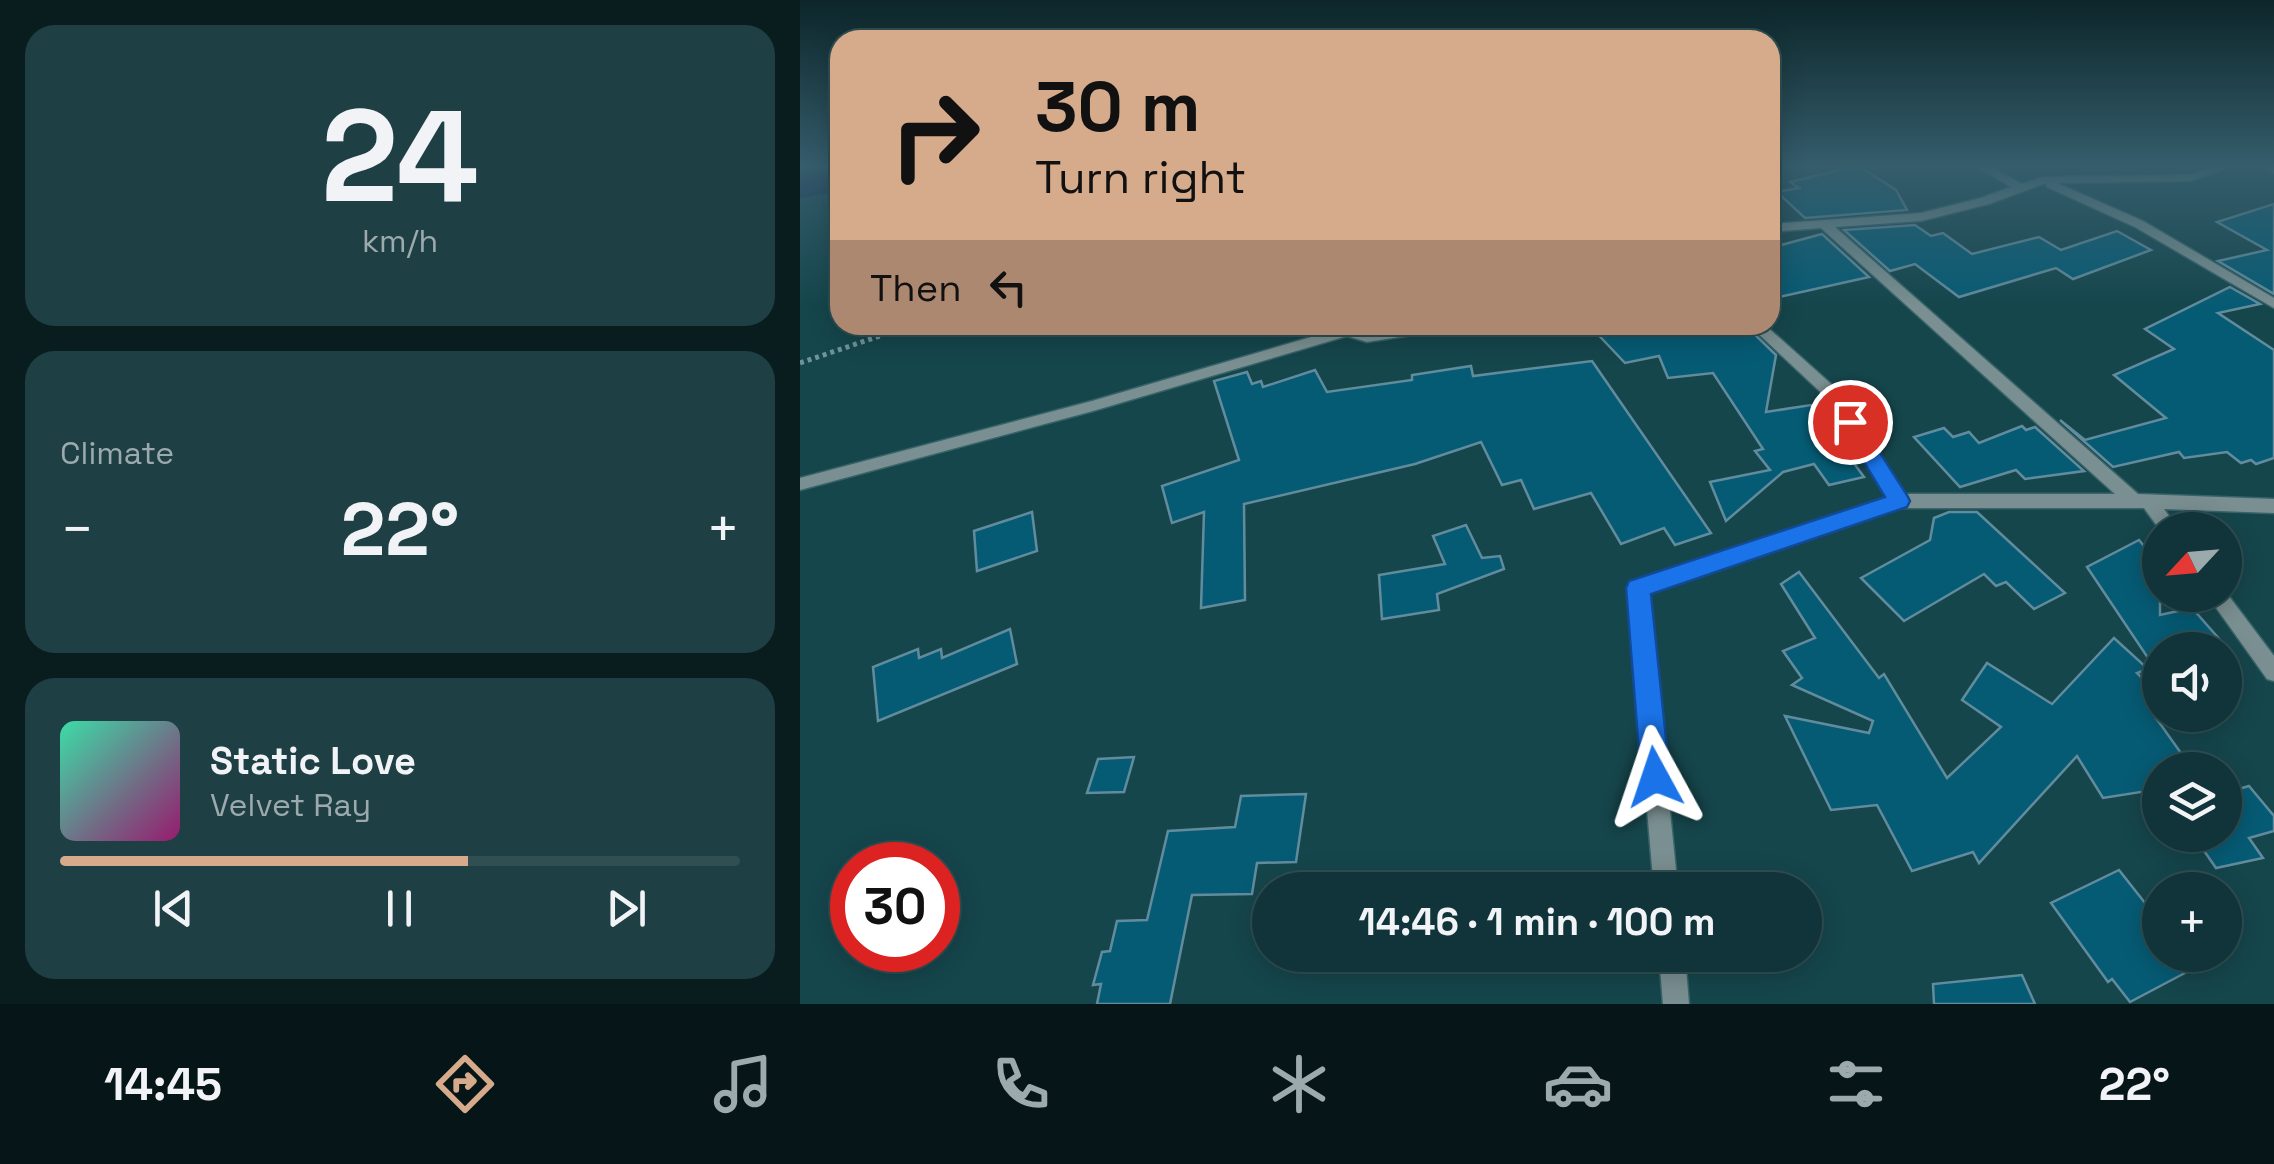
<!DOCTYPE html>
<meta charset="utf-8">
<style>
:root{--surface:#103439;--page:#1e3f44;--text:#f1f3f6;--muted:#9caaae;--line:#304f53;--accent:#d6ab8b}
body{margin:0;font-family:"Space Grotesk",sans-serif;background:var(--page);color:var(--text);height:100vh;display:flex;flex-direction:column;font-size:38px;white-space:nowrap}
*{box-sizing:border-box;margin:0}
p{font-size:32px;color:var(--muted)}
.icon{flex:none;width:55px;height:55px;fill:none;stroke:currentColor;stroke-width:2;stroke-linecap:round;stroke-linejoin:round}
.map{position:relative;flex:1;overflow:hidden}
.panel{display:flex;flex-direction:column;gap:25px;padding:25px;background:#091d1f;width:800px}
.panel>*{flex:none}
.guide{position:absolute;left:30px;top:30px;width:950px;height:305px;border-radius:30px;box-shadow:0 5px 25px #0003,0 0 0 2px var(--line);background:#d6ab8b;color:#111;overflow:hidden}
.needle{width:65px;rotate:244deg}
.tools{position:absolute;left:1342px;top:512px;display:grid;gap:20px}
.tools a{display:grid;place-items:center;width:100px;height:100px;border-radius:50%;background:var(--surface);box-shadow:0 5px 25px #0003,0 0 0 2px var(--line);font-size:50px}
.speed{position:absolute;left:30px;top:842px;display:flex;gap:20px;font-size:50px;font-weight:700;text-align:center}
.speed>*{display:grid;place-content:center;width:130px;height:130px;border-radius:50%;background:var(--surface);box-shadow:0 5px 25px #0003,0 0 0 2px var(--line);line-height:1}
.speed .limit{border:15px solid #d22;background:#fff;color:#111}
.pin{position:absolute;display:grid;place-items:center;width:85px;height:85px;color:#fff;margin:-42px;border:5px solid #fff;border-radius:50%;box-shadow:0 2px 10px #0007}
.me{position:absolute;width:110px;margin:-55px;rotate:355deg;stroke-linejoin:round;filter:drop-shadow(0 0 8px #0008)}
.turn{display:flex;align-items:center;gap:35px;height:210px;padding:0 40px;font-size:45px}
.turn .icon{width:130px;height:130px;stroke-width:2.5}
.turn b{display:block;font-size:70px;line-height:85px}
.then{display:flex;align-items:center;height:95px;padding:0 40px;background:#0003;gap:20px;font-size:38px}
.big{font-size:75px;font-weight:700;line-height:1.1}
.panel .card{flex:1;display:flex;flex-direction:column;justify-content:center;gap:15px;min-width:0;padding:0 35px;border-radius:30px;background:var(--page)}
.panel .dial{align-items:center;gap:0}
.dial b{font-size:130px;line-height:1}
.song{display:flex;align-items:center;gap:30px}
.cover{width:120px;height:120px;border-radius:15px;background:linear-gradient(135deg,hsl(160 70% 55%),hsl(320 70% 35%))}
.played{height:10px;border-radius:5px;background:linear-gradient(90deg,var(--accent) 60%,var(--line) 60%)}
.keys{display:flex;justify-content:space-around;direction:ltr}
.heat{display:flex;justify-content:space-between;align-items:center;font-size:55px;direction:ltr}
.trip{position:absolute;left:452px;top:872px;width:570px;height:100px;border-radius:50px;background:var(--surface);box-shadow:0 5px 25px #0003,0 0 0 2px var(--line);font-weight:700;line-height:100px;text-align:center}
.tab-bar{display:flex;height:160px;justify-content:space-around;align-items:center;background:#061517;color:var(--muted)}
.tab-bar .icon{width:70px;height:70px}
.tab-bar .selected{color:var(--accent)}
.tab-bar b{font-size:45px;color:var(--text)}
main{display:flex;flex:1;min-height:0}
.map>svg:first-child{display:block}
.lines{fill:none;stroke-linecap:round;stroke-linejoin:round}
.river{fill:#12224d;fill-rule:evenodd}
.building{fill:#065b74;stroke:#628c9d;stroke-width:2.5}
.minor-casing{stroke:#386469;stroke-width:3}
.path{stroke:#6f9398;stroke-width:5;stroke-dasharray:4 4;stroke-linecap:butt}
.minor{fill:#7a8f91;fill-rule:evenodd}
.route{fill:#1a73e8;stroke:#114b97;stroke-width:2.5}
</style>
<main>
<section class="panel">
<div class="card dial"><b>24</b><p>km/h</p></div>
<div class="card"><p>Climate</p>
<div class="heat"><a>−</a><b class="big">22°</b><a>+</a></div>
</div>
<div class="card">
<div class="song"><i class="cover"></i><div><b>Static Love</b><p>Velvet Ray</p></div></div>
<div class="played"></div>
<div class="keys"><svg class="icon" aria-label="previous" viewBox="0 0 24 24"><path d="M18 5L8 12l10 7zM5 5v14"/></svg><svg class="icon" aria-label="pause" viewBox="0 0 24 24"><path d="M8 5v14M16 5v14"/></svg><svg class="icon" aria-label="next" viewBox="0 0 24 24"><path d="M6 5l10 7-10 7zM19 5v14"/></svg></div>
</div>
</section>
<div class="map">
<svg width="1474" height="1004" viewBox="0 0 1474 1004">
<rect width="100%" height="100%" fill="#15464c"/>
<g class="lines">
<path class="river" d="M 40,167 L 40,191 L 0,198 L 0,172 Z"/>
</g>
<g class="building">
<path d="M 1053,167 L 1060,167 L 1096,190 L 1107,210 L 1005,218 L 977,192 L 999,188 L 990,182 Z"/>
<path d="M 1474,204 L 1474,294 L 1418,261 L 1467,250 L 1417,222 Z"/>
<path d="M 1115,225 L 1131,236 L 1143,233 L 1172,254 L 1239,237 L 1261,250 L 1317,231 L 1351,250 L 1273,279 L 1256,268 L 1159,297 L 1115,264 L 1090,271 L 1044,230 Z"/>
<path d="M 1022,234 L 1069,277 L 970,299 L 970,248 Z"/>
<path d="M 1430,287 L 1460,304 L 1418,313 L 1474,350 L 1474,458 L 1456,464 L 1451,460 L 1441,463 L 1427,452 L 1384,458 L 1379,452 L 1313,467 L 1260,420 L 1285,440 L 1366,418 L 1314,375 L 1374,349 L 1345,329 Z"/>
<path d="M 789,325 L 945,325 L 976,355 L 966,412 L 1011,405 L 1064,477 L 1029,485 L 1014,464 L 983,472 L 926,521 L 910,482 L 970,470 L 955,451 L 963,449 L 913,373 L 868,378 L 859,356 L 825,363 Z"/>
<path d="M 792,361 L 911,533 L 875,545 L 864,528 L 821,544 L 791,493 L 734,509 L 721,480 L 702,485 L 681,442 L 615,464 L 444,504 L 445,600 L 401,608 L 404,512 L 372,523 L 362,486 L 439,460 L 414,381 L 447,372 L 452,384 L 461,381 L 463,387 L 515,370 L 527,392 L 612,380 L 612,375 L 671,366 L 673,376 Z"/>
<path d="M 1222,426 L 1226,430 L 1235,427 L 1284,471 L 1225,479 L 1216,470 L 1160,487 L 1114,437 L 1144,428 L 1153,437 L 1169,432 L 1179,443 Z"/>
<path d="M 232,512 L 237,551 L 177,571 L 174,531 Z"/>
<path d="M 1149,512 L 1177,512 L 1265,593 L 1234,609 L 1206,582 L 1196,586 L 1184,574 L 1104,621 L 1061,578 L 1130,540 L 1134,518 Z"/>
<path d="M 666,525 L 682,558 L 700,556 L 704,569 L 637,594 L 639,610 L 582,619 L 579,575 L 645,564 L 633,536 Z"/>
<path d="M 1339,540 L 1360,565 L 1360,615 L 1392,608 L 1421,641 L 1398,650 L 1360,650 L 1360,664 L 1354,667 L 1287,567 Z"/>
<path d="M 999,572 L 1079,678 L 1084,674 L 1147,778 L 1201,727 L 1162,700 L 1187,663 L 1252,704 L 1314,638 L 1348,669 L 1337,673 L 1360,696 L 1360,716 L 1356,718 L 1393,770 L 1360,770 L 1360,789 L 1303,798 L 1277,756 L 1179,863 L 1173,852 L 1112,871 L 1077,805 L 1031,810 L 985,716 L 1069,733 L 1073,721 L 992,685 L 1002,678 L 983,651 L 1015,638 L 981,584 Z"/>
<path d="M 210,629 L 217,664 L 78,721 L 73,667 L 118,649 L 119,658 L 141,649 L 142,658 Z"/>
<path d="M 334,757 L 324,792 L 287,793 L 298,759 Z"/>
<path d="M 1449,786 L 1474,816 L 1474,831 L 1449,838 L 1463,858 L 1416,868 L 1393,835 L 1425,835 L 1425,793 Z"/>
<path d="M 506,794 L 496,862 L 457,863 L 452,894 L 392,895 L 370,1004 L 297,1004 L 301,984 L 293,985 L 302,952 L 310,951 L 317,921 L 347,920 L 368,831 L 435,827 L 441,796 Z"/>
<path d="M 1319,870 L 1360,922 L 1360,955 L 1419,955 L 1330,1002 L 1312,979 L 1308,982 L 1251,903 Z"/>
<path d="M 1222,975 L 1235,1004 L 1134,1004 L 1133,984 Z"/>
</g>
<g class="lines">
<g class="minor-casing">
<g id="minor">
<path d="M 1177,167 L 1191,167 L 1222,184 L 1242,177 L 1390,175 L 1415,167 L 1430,167 L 1391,181 L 1257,183 L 1343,221 L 1474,298 L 1474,308 L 1335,227 L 1247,187 L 1246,183 L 1189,204 L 1121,221 L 1035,227 L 1338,494 L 1474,499 L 1474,513 L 1364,509 L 1379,530 L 1360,530 L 1344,508 L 1099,508 L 848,594 L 878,890 L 854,890 L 828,589 L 831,583 L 1088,498 L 1028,399 L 949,325 L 965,325 L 1039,391 L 1104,494 L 1315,494 L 1021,228 L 970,232 L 970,224 L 1121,213 L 1181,198 L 1211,187 Z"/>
<path d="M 1462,167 L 1474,167 L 1474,173 Z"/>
<path d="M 619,325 L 658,325 L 651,329 L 567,342 L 547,336 L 293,411 L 0,490 L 0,478 L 292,401 L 542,328 L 547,326 L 567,332 Z"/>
<path d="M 1425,591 L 1474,656 L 1474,681 L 1467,679 L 1407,595 L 1425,595 Z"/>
<path d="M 859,955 L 885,955 L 889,1004 L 863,1004 Z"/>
</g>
</g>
<path class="path" d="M 0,363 L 112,325"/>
<use href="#minor" class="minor"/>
</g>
<linearGradient id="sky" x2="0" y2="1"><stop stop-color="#0c262a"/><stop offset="0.54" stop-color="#355d6c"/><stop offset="1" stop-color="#355d6c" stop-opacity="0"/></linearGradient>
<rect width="1474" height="307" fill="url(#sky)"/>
<path class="route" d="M 1050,414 L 1057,417 L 1107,495 L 1110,501 L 1107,507 L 851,594 L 870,777 L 866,787 L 855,791 L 845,787 L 841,777 L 826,588 L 829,581 L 1085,497 L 1040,422 Z"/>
</svg>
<div class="tools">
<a><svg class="needle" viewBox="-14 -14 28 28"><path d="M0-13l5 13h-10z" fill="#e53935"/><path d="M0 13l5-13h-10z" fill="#9caaae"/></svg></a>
<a><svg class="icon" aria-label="sound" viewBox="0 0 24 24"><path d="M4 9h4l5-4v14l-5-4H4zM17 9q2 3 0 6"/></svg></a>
<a><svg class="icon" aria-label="layers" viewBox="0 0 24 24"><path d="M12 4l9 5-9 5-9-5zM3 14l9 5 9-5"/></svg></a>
<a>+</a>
</div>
<div class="speed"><div class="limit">30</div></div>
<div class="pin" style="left:1050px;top:422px;background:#d93025"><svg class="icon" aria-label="arrive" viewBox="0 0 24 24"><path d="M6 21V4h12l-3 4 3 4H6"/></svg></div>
<svg class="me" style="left:855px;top:777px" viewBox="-20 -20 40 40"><path d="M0-17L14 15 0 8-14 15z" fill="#1a73e8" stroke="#fff" stroke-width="4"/></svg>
<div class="trip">14:46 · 1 min · 100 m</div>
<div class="guide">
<div class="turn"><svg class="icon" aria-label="right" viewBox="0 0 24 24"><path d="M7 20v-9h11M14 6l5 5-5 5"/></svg><div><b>30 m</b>Turn right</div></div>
<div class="then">Then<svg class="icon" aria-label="left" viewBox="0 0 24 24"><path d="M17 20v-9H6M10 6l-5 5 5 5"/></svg></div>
</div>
</div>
</main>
<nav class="tab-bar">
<b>14:45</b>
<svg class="icon selected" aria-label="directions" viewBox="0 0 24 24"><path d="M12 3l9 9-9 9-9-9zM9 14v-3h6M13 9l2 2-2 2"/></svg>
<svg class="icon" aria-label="music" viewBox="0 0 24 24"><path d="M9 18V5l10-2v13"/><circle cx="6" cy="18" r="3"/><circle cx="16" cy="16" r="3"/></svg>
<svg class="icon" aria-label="phone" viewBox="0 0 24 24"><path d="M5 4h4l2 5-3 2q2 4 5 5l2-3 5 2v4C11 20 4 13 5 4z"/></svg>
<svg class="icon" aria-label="climate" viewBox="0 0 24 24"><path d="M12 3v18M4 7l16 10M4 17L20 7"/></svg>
<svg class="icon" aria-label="car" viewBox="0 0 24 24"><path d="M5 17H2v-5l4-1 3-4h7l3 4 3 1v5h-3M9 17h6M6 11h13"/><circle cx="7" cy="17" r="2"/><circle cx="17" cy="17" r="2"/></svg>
<svg class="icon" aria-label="filters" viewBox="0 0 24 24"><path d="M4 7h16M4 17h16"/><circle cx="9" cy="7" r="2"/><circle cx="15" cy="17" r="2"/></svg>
<b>22°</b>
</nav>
